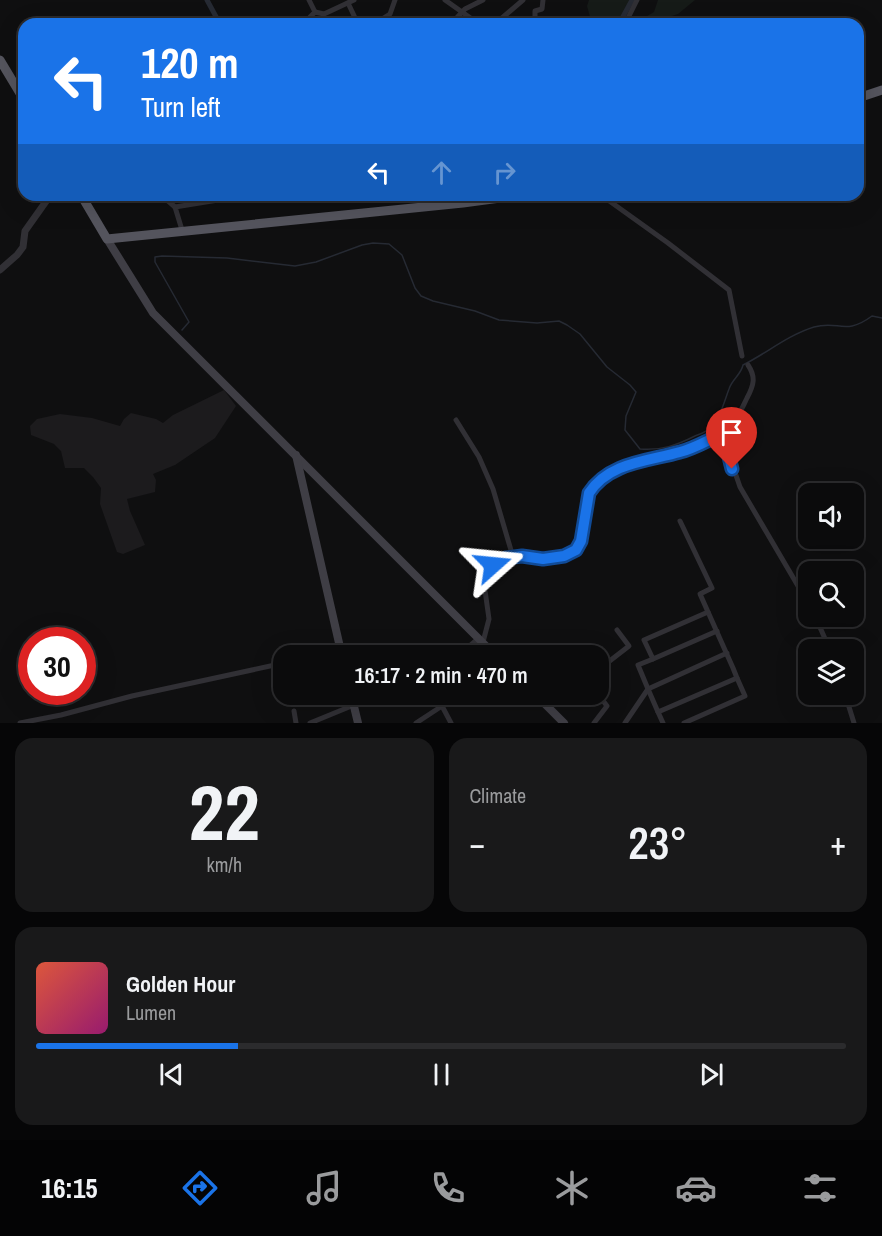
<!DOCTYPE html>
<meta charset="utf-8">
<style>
:root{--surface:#0b0b0c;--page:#19191a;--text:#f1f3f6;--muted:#9a9b9d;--line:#2b2b2d;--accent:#1a73e8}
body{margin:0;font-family:"Archivo Narrow",sans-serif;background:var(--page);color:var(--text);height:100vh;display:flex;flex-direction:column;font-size:22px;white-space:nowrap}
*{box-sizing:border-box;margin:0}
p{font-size:20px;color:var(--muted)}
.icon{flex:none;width:33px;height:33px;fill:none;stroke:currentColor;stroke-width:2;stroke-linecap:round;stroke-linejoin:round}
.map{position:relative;height:723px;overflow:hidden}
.drawer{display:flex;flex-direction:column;gap:15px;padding:15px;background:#060607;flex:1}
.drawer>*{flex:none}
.guide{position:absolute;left:18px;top:18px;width:846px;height:183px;border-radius:18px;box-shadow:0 6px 24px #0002,0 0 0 2px var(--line);background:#1a73e8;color:#fff;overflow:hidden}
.buttons{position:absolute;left:798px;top:483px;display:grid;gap:12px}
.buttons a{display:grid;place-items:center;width:66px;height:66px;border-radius:12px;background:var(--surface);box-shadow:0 6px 24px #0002,0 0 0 2px var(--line);font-size:30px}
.speed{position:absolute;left:18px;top:627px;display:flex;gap:12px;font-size:30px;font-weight:700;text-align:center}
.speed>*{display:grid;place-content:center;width:78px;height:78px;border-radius:50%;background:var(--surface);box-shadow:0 6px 24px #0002,0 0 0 2px var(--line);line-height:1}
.speed .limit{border:9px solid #d22;background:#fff;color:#111}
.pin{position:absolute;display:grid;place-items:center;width:51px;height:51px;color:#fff;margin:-62px -26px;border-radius:50% 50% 50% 0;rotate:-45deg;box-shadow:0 0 6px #0007}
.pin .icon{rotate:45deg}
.me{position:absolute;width:66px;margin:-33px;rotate:72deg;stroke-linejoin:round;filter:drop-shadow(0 0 4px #0008)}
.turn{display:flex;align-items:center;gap:21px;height:126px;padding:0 24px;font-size:27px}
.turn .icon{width:78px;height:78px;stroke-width:2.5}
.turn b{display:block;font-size:42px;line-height:51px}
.lanes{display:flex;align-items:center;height:57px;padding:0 24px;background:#0003;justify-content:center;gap:30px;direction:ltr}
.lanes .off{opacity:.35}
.big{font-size:45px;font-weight:600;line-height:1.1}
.drawer .tile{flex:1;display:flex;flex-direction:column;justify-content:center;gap:9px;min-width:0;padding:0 21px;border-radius:18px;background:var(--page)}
.drawer .dial{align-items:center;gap:0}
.dial b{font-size:78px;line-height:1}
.song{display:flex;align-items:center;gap:18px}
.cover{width:72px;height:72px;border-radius:9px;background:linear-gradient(135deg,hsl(10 70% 55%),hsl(320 70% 35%))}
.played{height:6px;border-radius:3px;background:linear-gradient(90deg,var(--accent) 25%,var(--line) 25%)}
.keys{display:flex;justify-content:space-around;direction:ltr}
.heat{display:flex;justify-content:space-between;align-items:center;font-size:33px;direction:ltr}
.drawer .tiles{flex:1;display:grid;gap:15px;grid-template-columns:1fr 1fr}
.tile:last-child{grid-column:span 2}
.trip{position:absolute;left:273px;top:645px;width:336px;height:60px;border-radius:18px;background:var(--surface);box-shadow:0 6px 24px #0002,0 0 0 2px var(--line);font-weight:600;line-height:60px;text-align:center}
.tab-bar{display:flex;height:96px;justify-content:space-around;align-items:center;background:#040405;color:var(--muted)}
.tab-bar .icon{width:42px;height:42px}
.tab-bar .active{color:var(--accent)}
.tab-bar b{font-size:27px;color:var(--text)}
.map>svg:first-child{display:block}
.built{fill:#1c1b1d}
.green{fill:#161b18}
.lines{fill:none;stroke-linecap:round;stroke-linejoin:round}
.stream{stroke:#262a33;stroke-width:1.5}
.canal{stroke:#262a33;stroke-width:5}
.minor{stroke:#313035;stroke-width:5}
.tertiary{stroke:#313035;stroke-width:7}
.secondary{stroke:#3f3e45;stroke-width:8}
.trunk{stroke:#54545d;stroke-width:9}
.route-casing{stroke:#114b97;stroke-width:15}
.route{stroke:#1a73e8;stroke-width:10}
</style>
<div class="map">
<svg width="882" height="723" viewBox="0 0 882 723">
<rect width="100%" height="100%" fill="#0f0f10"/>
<path class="built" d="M 224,390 L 236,406 L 215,438 L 175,465 L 153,474 L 156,480 L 155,492 L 127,499 L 130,511 L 145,545 L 123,554 L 117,552 L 100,504 L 101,488 L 93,477 L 84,468 L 65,468 L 61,451 L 54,444 L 31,435 L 30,426 L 37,419 L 60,414 L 92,418 L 120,426 L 124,419 L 131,413 L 156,419 L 163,423 L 173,415 Z"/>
<g class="green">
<path d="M 589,0 L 633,0 L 621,24 L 592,24 L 587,6 Z"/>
<path d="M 658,0 L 695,0 L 678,14 L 647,24 L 642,19 L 654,12 Z"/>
</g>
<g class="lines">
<path class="stream" d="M 182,330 L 189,322 L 155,262 L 155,257 L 162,256 L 227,258 L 295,266 L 316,262 L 362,245 L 373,243 L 389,244 L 402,255 L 415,288 L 421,296 L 433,301 L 475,311 L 499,320 L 537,323 L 559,321 L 567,325 L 580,334 L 607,367 L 630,385 L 636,392 L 626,416 L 625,430 L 640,449 C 661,451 677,445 695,436 C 700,434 707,432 711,427 C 721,416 724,402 729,389 C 732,379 741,375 743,365 C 767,353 788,335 814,327 C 839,320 845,336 872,316 L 882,318"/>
<g class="canal">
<path d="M 207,0 L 220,24"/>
<path d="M 619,24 L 632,0"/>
</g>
<g class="minor">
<path d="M 309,0 L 315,12"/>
<path d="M 445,0 L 479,24"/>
<path d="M 348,3 L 358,24"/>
<path d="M 311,24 L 310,17 L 315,12 L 324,14 L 354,0"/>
<path d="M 374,24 L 390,14 L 395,0"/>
<path d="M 451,24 L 465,9 L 483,0"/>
<path d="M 495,24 L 523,0"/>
<path d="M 530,24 L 535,20 L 535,11 L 542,9 L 543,0"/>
<path d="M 625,24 L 637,0"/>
<path d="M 164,195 L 167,200 L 175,207"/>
<path d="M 601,195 L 668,243 L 729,290 L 742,356"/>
<path d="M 182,230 L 175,207 L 218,200 L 234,195"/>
<path d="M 456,420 L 479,457 L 493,489 L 513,557"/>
<path d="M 727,432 L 727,449 L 740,487 L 808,603"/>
<path d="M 680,521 L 712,588 L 700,594 L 733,668 L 737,678 L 658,712 L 648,689 L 727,653"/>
<path d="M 708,612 L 644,640 L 653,659 L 717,631"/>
<path d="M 815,616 L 830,650"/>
<path d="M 483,642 L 489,619 L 483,576 C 489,569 495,562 505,558 C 526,550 572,571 582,540 C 586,525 587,508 589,493 C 608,463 648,460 679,453 C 691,449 701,442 712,437 C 718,435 724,434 728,430 C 737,421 742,408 747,398 C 754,385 756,377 748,365"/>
<path d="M 314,656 L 341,649"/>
<path d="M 458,656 L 479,638"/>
<path d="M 598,670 L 629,646 L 617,630"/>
<path d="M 845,694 L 854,723"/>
<path d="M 442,706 L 451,723"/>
<path d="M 294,711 L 296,723"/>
<path d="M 658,712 L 663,723"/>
<path d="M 20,723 L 61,715 L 132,696 L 284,663"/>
<path d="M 310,723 L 354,705"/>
<path d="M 416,723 L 442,706 L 436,694"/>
<path d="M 594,723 L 607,706 L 598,694"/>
<path d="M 625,723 L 648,689 L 638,665 L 653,659"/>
<path d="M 684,723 L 745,696 L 737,678"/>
</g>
<path class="tertiary" d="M 0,270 L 17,255 L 23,247 L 25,231 L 47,200 L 54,195"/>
<g class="secondary">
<path d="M 107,239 L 153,313 L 496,656"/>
<path d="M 296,455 L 342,656"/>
<path d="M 351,694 L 358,723"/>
<path d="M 535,694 L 564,723"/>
</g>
<g class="trunk">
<path d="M 0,60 L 24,100"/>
<path d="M 858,98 L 882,90"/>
<path d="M 81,195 L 107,239 L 463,203 L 524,195"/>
</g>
</g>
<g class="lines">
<g class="route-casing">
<path id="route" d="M 493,565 L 506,558 L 522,556 L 543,559 L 564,556 L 576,550 L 581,541 L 589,493 C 609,462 649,461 680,452 C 696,448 711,438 727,432 L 727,449 L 732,469"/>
</g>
<use href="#route" class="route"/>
</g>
</svg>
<div class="buttons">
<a><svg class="icon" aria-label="sound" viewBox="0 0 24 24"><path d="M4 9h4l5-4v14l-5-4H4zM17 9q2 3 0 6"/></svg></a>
<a><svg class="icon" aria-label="search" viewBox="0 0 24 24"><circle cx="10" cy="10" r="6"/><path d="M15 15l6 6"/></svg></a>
<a><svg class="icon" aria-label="layers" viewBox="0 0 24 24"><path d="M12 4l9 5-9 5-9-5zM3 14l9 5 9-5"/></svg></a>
</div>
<div class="speed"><div class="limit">30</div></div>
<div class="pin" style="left:732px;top:469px;background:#d93025"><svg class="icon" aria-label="arrive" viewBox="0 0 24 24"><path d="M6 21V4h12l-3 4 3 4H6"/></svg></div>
<svg class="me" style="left:493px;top:565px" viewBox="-20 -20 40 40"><path d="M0-17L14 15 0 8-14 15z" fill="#1a73e8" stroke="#fff" stroke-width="4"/></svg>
<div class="trip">16:17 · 2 min · 470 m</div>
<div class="guide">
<div class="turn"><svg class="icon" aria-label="left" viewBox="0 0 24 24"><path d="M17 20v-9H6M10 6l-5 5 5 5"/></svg><div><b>120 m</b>Turn left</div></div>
<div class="lanes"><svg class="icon" aria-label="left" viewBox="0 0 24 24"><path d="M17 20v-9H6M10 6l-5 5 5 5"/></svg><svg class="icon off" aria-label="ahead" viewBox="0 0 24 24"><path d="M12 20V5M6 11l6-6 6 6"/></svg><svg class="icon off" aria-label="right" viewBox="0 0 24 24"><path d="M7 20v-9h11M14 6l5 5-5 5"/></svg></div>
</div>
</div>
<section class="drawer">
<div class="tiles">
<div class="tile dial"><b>22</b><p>km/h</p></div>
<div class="tile"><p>Climate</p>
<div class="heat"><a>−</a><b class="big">23°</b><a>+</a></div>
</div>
<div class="tile">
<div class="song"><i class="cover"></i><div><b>Golden Hour</b><p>Lumen</p></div></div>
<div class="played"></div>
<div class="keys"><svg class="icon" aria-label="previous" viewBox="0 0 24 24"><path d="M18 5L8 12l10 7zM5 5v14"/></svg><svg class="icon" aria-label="pause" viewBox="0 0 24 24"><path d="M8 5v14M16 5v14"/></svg><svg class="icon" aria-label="next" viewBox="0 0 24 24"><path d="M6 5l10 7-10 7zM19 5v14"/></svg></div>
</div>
</div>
</section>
<nav class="tab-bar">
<b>16:15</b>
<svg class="icon active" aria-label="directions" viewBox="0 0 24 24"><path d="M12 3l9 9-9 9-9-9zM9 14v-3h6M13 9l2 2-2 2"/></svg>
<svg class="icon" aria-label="music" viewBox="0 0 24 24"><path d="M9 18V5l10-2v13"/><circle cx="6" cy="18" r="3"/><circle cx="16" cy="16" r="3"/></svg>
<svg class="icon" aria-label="phone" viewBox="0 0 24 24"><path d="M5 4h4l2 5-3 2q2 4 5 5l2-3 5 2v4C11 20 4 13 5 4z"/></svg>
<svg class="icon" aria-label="climate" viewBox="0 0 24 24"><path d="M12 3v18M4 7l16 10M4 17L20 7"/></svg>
<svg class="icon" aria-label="car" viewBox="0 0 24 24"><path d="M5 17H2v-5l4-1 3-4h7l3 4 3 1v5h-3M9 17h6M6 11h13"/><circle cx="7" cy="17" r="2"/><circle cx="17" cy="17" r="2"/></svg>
<svg class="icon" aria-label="filters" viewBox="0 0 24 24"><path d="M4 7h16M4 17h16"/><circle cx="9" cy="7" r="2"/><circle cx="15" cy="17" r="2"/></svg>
</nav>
